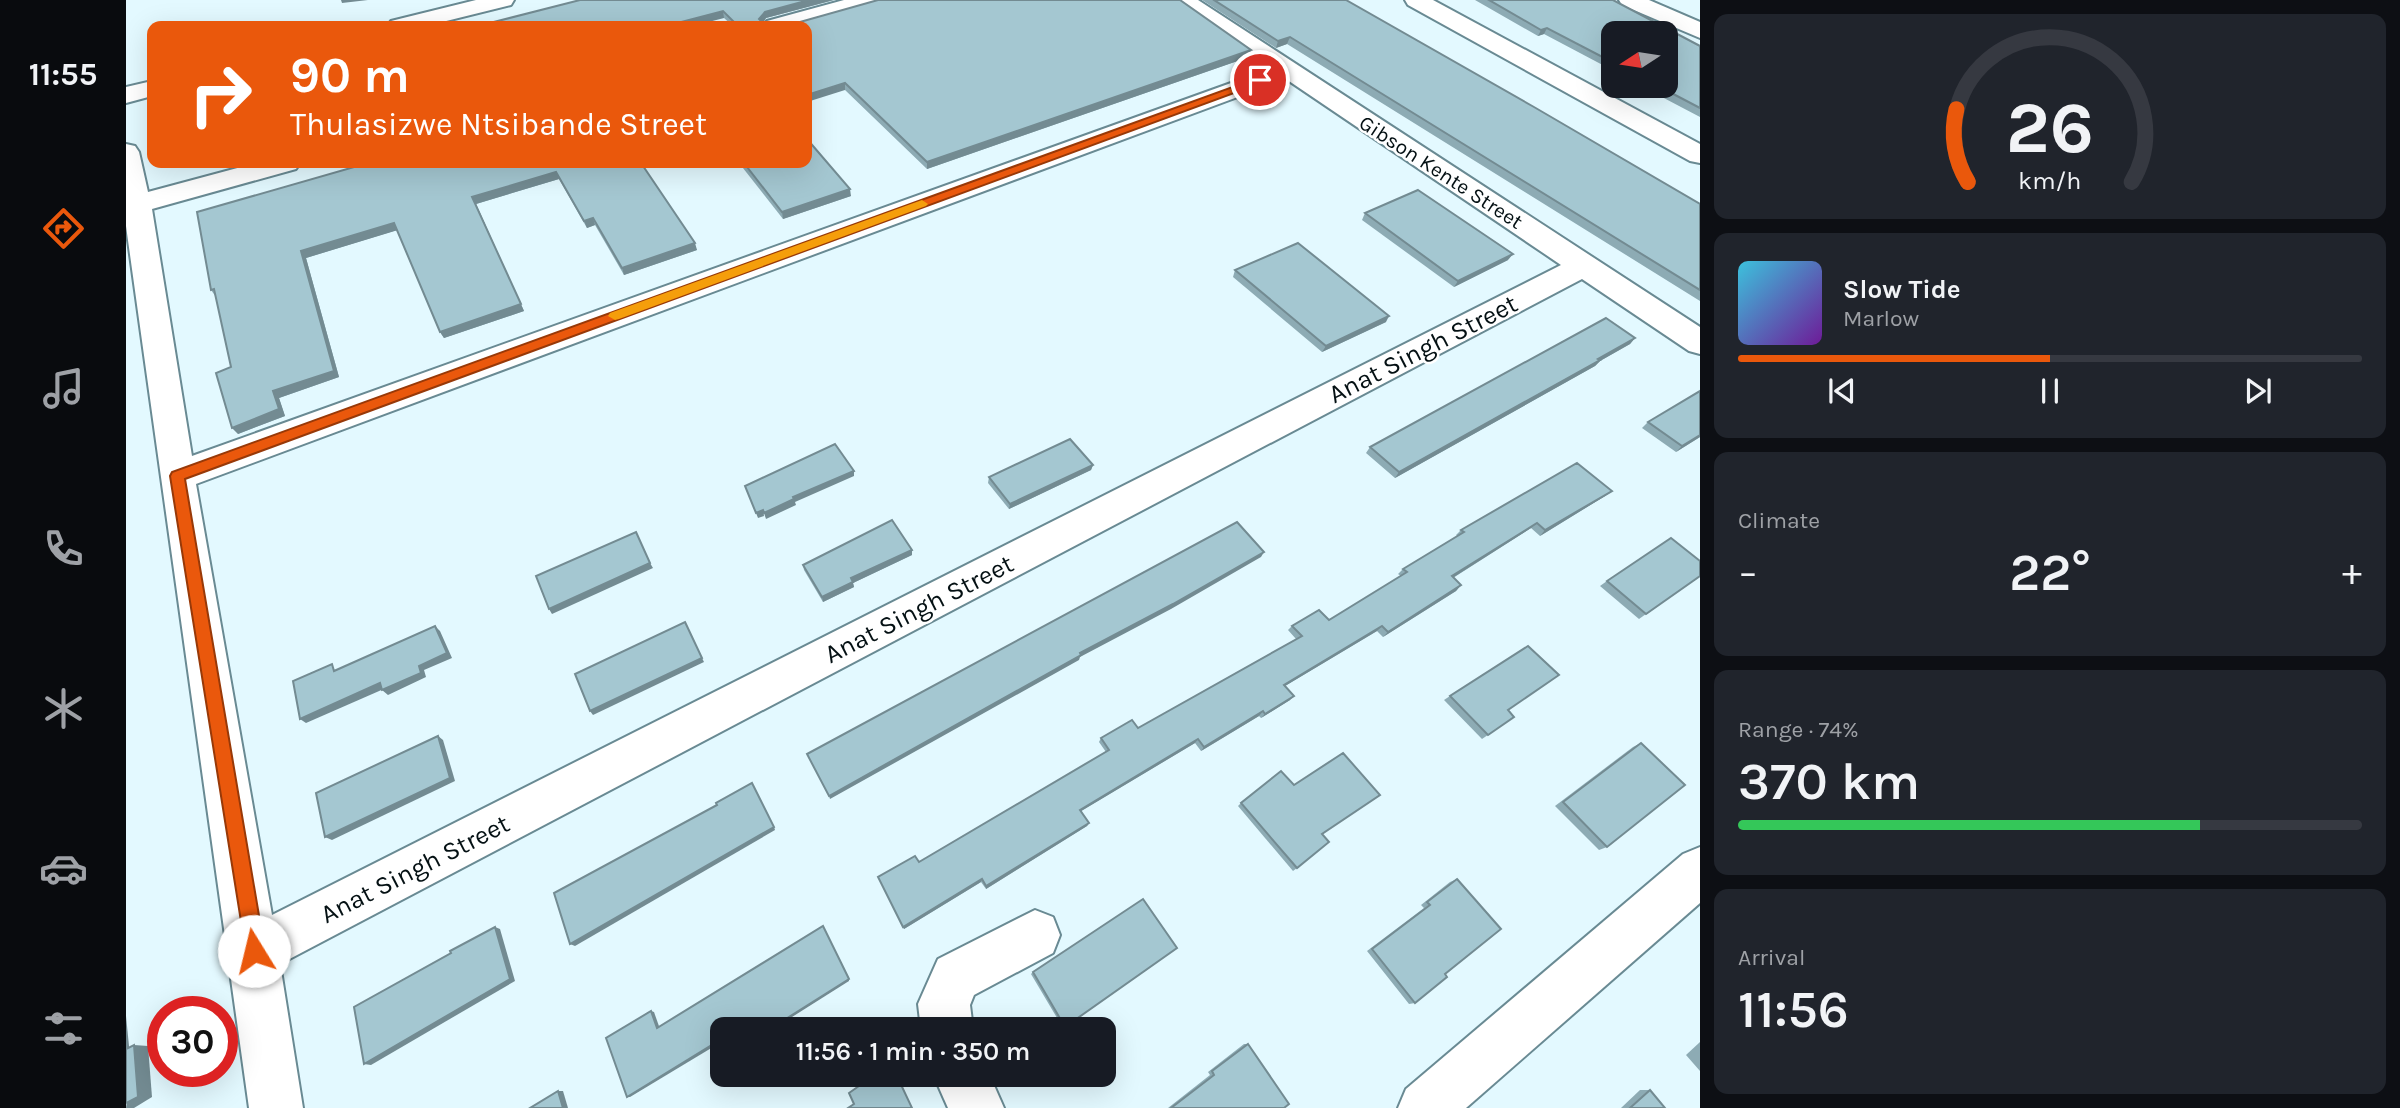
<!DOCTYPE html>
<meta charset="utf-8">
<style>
:root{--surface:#171b24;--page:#20242c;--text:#f1f3f6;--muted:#9ea1a6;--line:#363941;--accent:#ea580c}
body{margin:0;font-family:Karla,sans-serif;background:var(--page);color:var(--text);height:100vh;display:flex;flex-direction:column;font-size:26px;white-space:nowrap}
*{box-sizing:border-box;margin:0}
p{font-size:23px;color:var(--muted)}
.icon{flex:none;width:38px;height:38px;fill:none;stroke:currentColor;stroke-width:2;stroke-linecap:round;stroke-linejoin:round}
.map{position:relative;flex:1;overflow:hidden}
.drawer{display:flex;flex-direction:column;gap:14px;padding:14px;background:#0d0f14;width:700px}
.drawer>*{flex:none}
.top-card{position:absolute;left:21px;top:21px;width:665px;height:147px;border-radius:14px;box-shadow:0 7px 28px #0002;background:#ea580c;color:#fff;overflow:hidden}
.needle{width:46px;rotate:258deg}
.controls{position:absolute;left:1475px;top:21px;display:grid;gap:14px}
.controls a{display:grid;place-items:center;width:77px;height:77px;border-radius:14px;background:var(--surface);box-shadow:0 7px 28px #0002;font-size:35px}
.speed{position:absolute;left:21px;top:996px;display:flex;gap:14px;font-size:35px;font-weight:700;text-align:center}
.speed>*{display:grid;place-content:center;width:91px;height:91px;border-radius:50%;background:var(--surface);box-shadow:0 7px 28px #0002;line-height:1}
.speed .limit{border:10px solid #d22;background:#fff;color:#111}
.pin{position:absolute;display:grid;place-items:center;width:60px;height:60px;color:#fff;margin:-30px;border:4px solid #fff;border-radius:50%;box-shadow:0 2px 7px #0007}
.me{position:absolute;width:77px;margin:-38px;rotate:351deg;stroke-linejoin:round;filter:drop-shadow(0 0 5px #0008)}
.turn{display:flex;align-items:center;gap:24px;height:147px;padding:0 28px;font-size:32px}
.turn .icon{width:91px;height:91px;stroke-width:2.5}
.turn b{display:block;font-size:49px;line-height:60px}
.big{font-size:52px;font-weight:600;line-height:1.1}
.drawer .widget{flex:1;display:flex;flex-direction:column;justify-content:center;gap:10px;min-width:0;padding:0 24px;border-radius:14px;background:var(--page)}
.drawer .dial{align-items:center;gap:0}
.dial svg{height:182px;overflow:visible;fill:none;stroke:var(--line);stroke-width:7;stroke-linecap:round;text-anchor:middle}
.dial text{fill:var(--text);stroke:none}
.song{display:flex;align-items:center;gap:21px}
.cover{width:84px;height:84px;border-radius:10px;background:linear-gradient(135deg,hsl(190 70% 55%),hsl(280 70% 35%))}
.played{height:7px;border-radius:4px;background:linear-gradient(90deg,var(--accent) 50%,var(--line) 50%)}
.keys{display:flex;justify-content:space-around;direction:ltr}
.heat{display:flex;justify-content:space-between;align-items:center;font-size:38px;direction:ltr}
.charge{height:10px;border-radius:5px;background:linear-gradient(90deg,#34c759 74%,var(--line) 0)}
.trip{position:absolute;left:584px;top:1017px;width:406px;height:70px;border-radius:14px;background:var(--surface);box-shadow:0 7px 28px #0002;font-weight:600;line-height:70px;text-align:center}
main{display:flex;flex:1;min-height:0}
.menu{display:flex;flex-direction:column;width:126px;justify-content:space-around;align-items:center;background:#090b0e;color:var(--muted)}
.menu .icon{width:49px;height:49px}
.menu .current{color:var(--accent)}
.menu b{font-size:32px;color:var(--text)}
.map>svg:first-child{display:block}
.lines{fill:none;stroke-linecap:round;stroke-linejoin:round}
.minor-casing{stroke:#698a93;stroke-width:4}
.minor{fill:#fff;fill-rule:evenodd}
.wall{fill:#8dabb4}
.shaded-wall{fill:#738b92}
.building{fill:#a4c7d1;stroke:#738b92;stroke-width:2}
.route{fill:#ea580c;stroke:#983908;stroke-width:2}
.slow{fill:#f59e0b}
.labels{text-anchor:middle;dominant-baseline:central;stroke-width:5;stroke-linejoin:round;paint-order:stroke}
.far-street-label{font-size:21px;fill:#041013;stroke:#fff}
.street-label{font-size:26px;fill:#041013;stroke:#fff}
</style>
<main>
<nav class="menu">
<b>11:55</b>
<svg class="icon current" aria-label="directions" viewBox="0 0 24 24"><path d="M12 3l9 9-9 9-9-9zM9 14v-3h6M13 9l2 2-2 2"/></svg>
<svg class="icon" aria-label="music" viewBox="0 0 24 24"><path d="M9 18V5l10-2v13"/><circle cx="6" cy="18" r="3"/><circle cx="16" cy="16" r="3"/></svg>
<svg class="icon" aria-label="phone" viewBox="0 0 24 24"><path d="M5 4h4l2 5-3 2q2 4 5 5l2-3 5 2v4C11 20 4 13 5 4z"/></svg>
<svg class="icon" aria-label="climate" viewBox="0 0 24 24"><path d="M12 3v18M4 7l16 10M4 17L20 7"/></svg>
<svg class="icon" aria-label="car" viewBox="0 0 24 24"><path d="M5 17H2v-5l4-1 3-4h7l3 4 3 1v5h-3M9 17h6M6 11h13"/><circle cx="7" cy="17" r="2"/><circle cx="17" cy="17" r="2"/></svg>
<svg class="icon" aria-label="filters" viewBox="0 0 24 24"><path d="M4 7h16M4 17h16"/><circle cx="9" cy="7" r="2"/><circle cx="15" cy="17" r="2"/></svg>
</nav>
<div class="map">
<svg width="1574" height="1108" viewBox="0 0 1574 1108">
<rect width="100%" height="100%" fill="#e3f9ff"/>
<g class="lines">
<g class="minor-casing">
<g id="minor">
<path d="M 350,0 L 388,0 L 385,5 L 300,26 L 261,26 L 265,21 Z"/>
<path d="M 718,0 L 754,0 L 751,5 L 674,26 L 637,26 L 641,21 Z"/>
<path d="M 1046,0 L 1072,0 L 1574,327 L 1574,354 L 1563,351 L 1456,279 L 154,964 L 177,1108 L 123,1108 L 0,226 L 0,144 L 9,146 L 13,152 L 22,192 L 130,163 L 174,163 L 170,169 L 26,209 L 66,456 L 1144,69 ZM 1160,79 L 1435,265 L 146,915 L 70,484 Z"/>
<path d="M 1279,0 L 1307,0 L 1574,144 L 1574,163 L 1564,161 L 1282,5 Z"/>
<path d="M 1493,0 L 1523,0 L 1574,22 L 1574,38 L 1496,5 Z"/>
<path d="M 26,81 L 26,96 L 0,103 L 0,87 Z"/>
<path d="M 1574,847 L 1574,903 L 1340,1108 L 1272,1108 L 1280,1089 L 1557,854 Z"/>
<path d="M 909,910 L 927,917 L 934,935 L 927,953 L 848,995 L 844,1005 L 847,1029 L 795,1029 L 792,1004 L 812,959 Z"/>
<path d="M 807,1074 L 863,1074 L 878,1108 L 822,1108 Z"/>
</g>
</g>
<use href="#minor" class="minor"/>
</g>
<g class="wall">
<path d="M 708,0 L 640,18 L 638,22 L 1125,50 L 1123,57 L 801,169 L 719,90 L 681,26 L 607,26 L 598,18 L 352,26 Z"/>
<path d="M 1076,0 L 1220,0 L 1574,204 L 1574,301 L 1161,44 L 1150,48 Z"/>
<path d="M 1349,0 L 1487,0 L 1574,46 L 1574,117 L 1515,86 L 1540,86 L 1488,33 L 1488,71 L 1418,34 L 1412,36 Z"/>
<path d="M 515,163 L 571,250 L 498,275 L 469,225 L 461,228 L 433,179 L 350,204 L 398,311 L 318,338 L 314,332 L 271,230 L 180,258 L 213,377 L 153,398 L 159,416 L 112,434 L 105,367 L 90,297 L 85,290 L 71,212 Z"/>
<path d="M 613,163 L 681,163 L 725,196 L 657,219 Z"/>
<path d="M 1239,213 L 1382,260 L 1328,287 L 1236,220 Z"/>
<path d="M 1109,270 L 1260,322 L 1196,352 L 1107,277 Z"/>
<path d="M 1509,338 L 1504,344 L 1474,361 L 1469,366 L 1269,478 L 1240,453 L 1244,447 Z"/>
<path d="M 1574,391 L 1574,437 L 1550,452 L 1516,428 L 1522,422 Z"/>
<path d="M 967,465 L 965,470 L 883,509 L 862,483 L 863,477 Z"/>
<path d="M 1486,491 L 1479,496 L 1414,536 L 1405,528 L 1327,578 L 1335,585 L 1330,591 L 1257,637 L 1251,631 L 1159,686 L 1164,700 L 1135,718 L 1133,716 L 1075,751 L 1069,743 L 955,811 L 963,823 L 961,826 L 860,889 L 855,882 L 778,929 L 752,877 L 793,862 L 980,752 L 973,742 L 975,738 L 1012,728 L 1170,639 L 1162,630 L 1166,626 L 1203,620 L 1275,576 L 1272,574 L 1277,569 L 1331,536 L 1330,535 L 1335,530 Z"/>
<path d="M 786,555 L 727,583 L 728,587 L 697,602 L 678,570 L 677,565 Z"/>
<path d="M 1481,581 L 1520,614 L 1513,619 L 1474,586 Z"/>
<path d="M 1324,696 L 1388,717 L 1356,739 L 1318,700 Z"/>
<path d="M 1515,743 L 1481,847 L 1473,850 L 1429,806 L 1507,747 Z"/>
<path d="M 1115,803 L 1196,834 L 1171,868 L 1167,871 L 1112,806 Z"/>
<path d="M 1331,879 L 1319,974 L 1289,1003 L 1283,1004 L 1241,951 L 1298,908 L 1295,905 L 1324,882 Z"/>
<path d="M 1051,948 L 937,1028 L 905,974 L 907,972 Z"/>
<path d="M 1574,1042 L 1574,1071 L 1560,1055 Z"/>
<path d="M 1118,1044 L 1122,1044 L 1158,1108 L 1042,1108 L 1084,1075 L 1082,1072 Z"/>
<path d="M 1514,1090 L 1524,1090 L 1539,1108 L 1495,1108 Z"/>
</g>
<g class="shaded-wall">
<path d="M 215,0 L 242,0 L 216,3 Z"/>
<path d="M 683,0 L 708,0 L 640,18 L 634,26 L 633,19 L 639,12 Z"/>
<path d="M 597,11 L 598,18 L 567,26 L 540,26 Z"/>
<path d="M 1421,28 L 1418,34 L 1412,36 L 1415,30 Z"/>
<path d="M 1164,37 L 1161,44 L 1150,48 L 1152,41 Z"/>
<path d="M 1125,50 L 1123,57 L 801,169 L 801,162 Z"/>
<path d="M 719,83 L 719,90 L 681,102 L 681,95 Z"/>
<path d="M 430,172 L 433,179 L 350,204 L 398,311 L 318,338 L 314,332 L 346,197 Z"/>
<path d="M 724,189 L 725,196 L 657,219 L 656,212 Z"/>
<path d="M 467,218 L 469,225 L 461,228 L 458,221 Z"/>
<path d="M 268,223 L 272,230 L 180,258 L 213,377 L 153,398 L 159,416 L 112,434 L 106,428 L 147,391 L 175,251 Z"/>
<path d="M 569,243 L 571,250 L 498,275 L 496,268 Z"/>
<path d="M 1387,254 L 1382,260 L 1328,287 L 1332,281 Z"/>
<path d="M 1263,316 L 1260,322 L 1196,352 L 1200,346 Z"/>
<path d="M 1509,338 L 1504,344 L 1474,361 L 1469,366 L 1269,478 L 1273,472 Z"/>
<path d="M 1574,435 L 1574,437 L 1550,452 L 1556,446 Z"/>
<path d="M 967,465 L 965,470 L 883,509 L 884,504 Z"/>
<path d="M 728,471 L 728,476 L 669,502 L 670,505 L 640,519 L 638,513 L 667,497 Z"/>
<path d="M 1486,491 L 1479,496 L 1414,536 L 1419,530 Z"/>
<path d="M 637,510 L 638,516 L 632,518 L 630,513 Z"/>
<path d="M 1411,523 L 1405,528 L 1320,582 L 1326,576 Z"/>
<path d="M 786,550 L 786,555 L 727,583 L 728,587 L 697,602 L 696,597 L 725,578 Z"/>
<path d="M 1138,552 L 1135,557 L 1045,609 L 954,657 L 953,660 L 704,799 L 703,796 L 954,653 Z"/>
<path d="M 524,563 L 527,568 L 426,614 L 423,609 Z"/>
<path d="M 1335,585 L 1330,591 L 1257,637 L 1262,632 Z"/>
<path d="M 309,626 L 314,631 L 326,658 L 298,670 L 300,677 L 262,695 L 256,690 L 293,666 Z"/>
<path d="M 1256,626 L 1251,631 L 1154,689 L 1158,685 Z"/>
<path d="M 576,658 L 578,662 L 467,715 L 464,711 Z"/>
<path d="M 254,683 L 260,688 L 180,723 L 174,719 Z"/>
<path d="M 1168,696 L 1164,700 L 1135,718 L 1139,714 Z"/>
<path d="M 1137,711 L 1133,716 L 1075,751 L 1078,747 Z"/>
<path d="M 312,736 L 317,740 L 329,781 L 206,840 L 199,837 Z"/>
<path d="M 1072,739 L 1069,743 L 952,813 L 954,810 Z"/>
<path d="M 963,823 L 961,826 L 860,889 L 860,886 Z"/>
<path d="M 648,827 L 649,830 L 449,946 L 444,944 Z"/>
<path d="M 856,879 L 855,882 L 778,929 L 777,927 Z"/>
<path d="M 369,927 L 374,929 L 389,981 L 245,1065 L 238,1064 Z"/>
<path d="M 723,979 L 723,981 L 647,1029 L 644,1029 Z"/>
<path d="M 525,1011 L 528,1012 L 534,1029 L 531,1028 Z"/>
<path d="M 0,1016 L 4,1056 L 0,1055 Z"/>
<path d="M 594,1040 L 597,1041 L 504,1097 L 501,1097 Z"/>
<path d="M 8,1045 L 22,1046 L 26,1097 L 8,1108 L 0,1108 Z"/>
<path d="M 432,1091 L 437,1091 L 442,1108 L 437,1108 Z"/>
</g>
<g class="building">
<path d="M 454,0 L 683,0 L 639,12 L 633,19 L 636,22 L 674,22 L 752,0 L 1054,0 L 1125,50 L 801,162 L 719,83 L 681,95 L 681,26 L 612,26 L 597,11 L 540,26 L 352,26 Z"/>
<path d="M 1088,0 L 1220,0 L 1408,107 L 1574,204 L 1574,290 L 1164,37 L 1152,41 Z"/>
<path d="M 1363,0 L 1487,0 L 1574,46 L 1574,108 L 1532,86 L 1540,86 L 1540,33 L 1488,33 L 1488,63 L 1421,28 L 1415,30 Z"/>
<path d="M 681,139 L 724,189 L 656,212 L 618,163 L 681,163 Z"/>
<path d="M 242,163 L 515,163 L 569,243 L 496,268 L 467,218 L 458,221 L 430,172 L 346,197 L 395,304 L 314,332 L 268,223 L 175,251 L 208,371 L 147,391 L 153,409 L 106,428 L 90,373 L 105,367 L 88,289 L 85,290 L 71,212 Z"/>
<path d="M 1292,190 L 1387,254 L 1332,281 L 1239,213 Z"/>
<path d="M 1172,243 L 1263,316 L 1200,346 L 1109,270 Z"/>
<path d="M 1480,318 L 1509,338 L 1472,359 L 1474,360 L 1273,472 L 1244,447 Z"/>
<path d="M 1574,391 L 1574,435 L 1556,446 L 1522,422 Z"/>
<path d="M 944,439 L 967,465 L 884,504 L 863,477 Z"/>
<path d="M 709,444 L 728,471 L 667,497 L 668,499 L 638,513 L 637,510 L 630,513 L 619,486 Z"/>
<path d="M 1451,463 L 1486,491 L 1419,530 L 1411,523 L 1326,576 L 1335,585 L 1262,632 L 1256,626 L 1158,685 L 1168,696 L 1139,714 L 1137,711 L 1078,747 L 1072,739 L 954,810 L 963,823 L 860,886 L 856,879 L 777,927 L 752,877 L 789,856 L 793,862 L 983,750 L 975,738 L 1006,720 L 1012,728 L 1176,636 L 1166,626 L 1193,610 L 1203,620 L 1281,572 L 1277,569 L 1338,532 L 1335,530 Z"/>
<path d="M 766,520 L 786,550 L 725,578 L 727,582 L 696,597 L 677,565 Z"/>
<path d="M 1111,522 L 1138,552 L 1047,604 L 954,653 L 955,655 L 703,796 L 681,754 Z"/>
<path d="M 510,532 L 524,563 L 423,609 L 410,576 Z"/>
<path d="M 1545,538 L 1574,561 L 1574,576 L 1520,614 L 1481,581 Z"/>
<path d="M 559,622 L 576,658 L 464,711 L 449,674 Z"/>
<path d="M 309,626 L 321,653 L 293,666 L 295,673 L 256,690 L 254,683 L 174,719 L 167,681 L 206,664 L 208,671 Z"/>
<path d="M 1402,646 L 1433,675 L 1382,710 L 1388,717 L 1362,735 L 1324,696 Z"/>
<path d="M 312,736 L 324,778 L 199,837 L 190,793 Z"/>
<path d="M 1515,743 L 1559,785 L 1481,847 L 1437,802 Z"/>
<path d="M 1217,753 L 1254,795 L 1196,834 L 1203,842 L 1171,868 L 1115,803 L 1155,771 L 1168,785 Z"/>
<path d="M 626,783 L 648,827 L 444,944 L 428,893 L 591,805 L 590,803 Z"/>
<path d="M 1331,879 L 1375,929 L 1319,974 L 1321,977 L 1289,1003 L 1246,949 L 1304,905 L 1301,902 Z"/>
<path d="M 1017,899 L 1051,948 L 939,1027 L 907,972 Z"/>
<path d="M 697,926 L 723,979 L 644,1029 L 597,1029 L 597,1047 L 594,1040 L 501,1097 L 480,1038 L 525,1011 L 531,1028 Z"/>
<path d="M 369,927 L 384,979 L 238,1064 L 228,1007 L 325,953 L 324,951 Z"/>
<path d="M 1122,1044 L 1163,1104 L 1158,1108 L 1045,1108 L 1088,1075 L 1086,1071 Z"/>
<path d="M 8,1045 L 12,1097 L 0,1103 L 0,1049 Z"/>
<path d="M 750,1074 L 770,1074 L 786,1108 L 722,1108 L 728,1104 L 723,1093 Z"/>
<path d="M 1524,1090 L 1539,1108 L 1504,1108 Z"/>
<path d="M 432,1091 L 437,1108 L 404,1108 Z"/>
</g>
<path class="route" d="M 1134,77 L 1139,80 L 1138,82 L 59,479 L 139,951 L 136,959 L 128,962 L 121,959 L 44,476 L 46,472 Z"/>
<path class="slow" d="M 796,200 L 802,204 L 800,206 L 493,319 L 489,320 L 482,316 L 484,313 Z"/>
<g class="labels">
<g class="far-street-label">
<text transform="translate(1315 172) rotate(33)">Gibson Kente Street</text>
</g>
<g class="street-label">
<text transform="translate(1297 349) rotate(-27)">Anat Singh Street</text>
<text transform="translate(793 609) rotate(-27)">Anat Singh Street</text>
<text transform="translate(289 869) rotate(-27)">Anat Singh Street</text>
</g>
</g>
</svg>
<div class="controls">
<a><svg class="needle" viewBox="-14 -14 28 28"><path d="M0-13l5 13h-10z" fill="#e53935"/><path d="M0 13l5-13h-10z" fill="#9ea1a6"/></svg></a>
</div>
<div class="speed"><div class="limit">30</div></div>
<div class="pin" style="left:1134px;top:80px;background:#d93025"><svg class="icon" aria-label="arrive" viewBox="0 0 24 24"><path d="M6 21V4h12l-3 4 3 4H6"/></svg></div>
<svg class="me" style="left:128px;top:951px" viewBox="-20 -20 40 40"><circle r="19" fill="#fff"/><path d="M0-13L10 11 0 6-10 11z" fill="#ea580c"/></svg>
<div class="trip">11:56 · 1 min · 350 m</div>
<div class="top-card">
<div class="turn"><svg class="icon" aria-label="right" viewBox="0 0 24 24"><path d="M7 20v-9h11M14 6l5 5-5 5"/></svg><div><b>90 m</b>Thulasizwe Ntsibande Street</div></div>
</div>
</div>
<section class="drawer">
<div class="widget dial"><svg viewBox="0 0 100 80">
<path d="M14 69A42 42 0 1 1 86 69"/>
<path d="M14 69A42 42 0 0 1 9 37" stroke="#ea580c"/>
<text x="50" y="56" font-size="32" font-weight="700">26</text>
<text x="50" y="72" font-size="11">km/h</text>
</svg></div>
<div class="widget">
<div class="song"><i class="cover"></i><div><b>Slow Tide</b><p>Marlow</p></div></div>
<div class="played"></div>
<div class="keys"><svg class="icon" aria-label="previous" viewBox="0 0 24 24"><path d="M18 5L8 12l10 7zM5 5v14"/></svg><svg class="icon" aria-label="pause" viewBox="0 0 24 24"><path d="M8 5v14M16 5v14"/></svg><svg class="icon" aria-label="next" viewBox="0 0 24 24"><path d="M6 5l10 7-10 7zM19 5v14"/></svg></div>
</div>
<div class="widget"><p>Climate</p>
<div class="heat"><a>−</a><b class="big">22°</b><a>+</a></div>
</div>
<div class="widget"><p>Range · 74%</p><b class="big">370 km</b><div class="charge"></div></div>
<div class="widget"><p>Arrival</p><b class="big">11:56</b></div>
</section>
</main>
